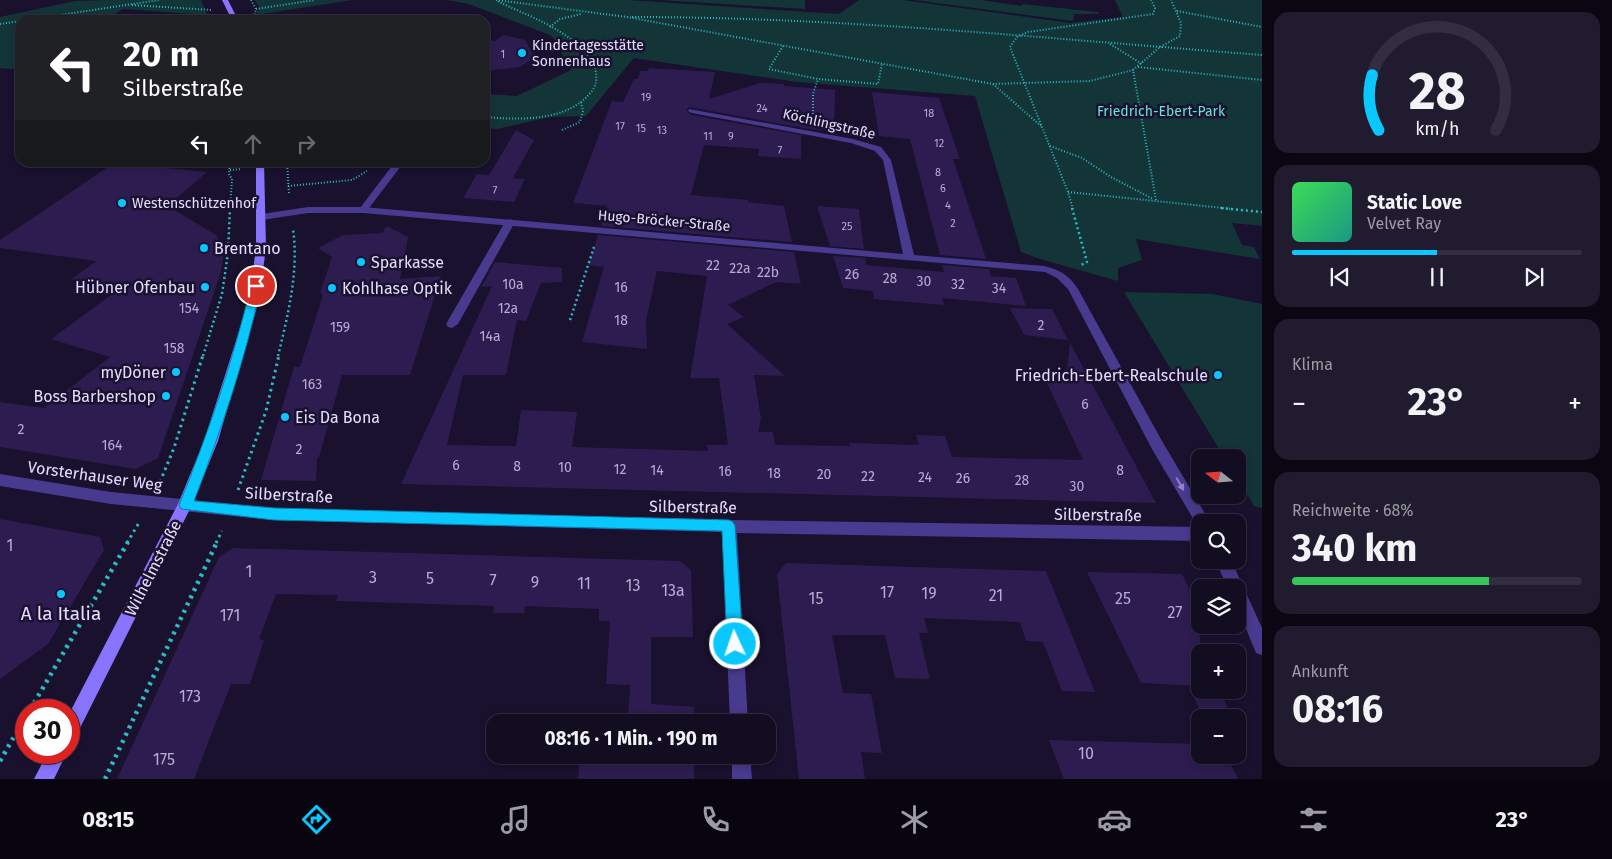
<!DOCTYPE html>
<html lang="de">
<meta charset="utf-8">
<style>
:root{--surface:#130d22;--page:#201b2f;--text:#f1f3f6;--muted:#9d9ca5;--line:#322d40;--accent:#09c8ff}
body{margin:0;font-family:"Fira Sans",sans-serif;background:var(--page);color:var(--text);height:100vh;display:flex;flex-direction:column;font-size:19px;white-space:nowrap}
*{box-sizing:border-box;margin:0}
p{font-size:16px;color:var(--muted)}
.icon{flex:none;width:28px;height:28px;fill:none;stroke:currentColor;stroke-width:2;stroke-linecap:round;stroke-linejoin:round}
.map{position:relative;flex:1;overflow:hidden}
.panel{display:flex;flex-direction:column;gap:12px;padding:12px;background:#0a0713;width:350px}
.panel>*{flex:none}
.hud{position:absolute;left:15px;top:15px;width:475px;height:152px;border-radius:15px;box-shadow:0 2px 8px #0003,0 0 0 1px var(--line);background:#202124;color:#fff;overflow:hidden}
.needle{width:32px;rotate:287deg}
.fabs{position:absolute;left:1191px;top:449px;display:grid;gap:10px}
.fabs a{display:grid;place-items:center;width:55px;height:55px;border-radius:10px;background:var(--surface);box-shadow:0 2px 8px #0003,0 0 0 1px var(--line);font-size:25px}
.speed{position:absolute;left:15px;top:699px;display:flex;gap:10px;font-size:25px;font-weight:700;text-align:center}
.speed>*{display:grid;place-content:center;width:65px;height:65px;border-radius:50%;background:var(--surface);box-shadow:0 2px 8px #0003,0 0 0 1px var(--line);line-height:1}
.speed .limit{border:8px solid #d22;background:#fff;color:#111}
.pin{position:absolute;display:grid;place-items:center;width:42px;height:42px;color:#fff;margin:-21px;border:2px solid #fff;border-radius:50%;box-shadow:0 1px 5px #0007}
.me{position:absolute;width:55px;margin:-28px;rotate:357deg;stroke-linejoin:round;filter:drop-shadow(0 0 4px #0008)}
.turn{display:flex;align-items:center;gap:18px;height:105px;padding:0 25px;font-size:22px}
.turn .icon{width:65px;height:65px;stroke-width:2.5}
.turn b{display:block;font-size:35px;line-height:42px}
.lanes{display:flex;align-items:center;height:48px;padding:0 25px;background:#0003;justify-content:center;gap:25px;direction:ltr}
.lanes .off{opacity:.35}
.big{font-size:38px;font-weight:700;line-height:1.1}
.panel .widget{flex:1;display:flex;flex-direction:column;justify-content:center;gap:8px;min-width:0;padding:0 18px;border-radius:15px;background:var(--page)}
.panel .dial{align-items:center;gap:0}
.dial svg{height:130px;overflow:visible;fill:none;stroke:var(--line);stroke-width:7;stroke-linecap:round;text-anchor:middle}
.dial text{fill:var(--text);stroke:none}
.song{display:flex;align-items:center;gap:15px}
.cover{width:60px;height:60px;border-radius:8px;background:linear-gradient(135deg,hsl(130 70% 55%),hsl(170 70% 35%))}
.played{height:5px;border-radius:2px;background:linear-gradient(90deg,var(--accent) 50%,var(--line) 50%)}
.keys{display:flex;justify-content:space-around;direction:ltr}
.heat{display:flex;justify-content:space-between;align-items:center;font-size:28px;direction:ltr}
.charge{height:8px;border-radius:4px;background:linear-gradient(90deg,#34c759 68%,var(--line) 0)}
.trip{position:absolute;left:486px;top:714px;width:290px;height:50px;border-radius:15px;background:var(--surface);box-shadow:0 2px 8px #0003,0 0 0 1px var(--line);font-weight:700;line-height:50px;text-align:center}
.tab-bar{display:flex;height:80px;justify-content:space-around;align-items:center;background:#08050e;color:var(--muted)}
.tab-bar .icon{width:35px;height:35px}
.tab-bar .selected{color:var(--accent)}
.tab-bar b{font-size:22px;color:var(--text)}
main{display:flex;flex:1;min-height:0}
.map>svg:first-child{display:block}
.green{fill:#133538}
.building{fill:#2d1c4f}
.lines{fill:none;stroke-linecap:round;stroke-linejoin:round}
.path-far3{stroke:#2cbbc4;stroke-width:2;stroke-dasharray:1 2;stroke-linecap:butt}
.path-far2{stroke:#2cbbc4;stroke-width:2.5;stroke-dasharray:2 3;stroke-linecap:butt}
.path-far1{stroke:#2cbbc4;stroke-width:3;stroke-dasharray:2.5 4;stroke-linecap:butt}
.path{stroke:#2cbbc4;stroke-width:4.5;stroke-dasharray:3 5;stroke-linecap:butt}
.lane{fill:#483a8e;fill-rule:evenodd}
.street{fill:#483a8e;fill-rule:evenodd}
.secondary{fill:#8974ff;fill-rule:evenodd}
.oneway{fill:#8f83c1}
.route{fill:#09c8ff;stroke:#0682a6}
.poi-dot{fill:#09c8ff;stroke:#19112e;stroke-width:2}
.labels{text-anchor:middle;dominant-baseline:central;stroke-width:5;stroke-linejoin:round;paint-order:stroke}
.far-number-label{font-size:11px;fill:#b7add3}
.far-poi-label{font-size:14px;fill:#e5ddff;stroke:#19112e;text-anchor:start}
.far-park-label{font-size:14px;fill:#63e5d5;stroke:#19112e}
.far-street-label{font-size:14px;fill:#e5ddff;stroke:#19112e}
.number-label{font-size:14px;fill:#b7add3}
.poi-label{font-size:16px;fill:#e5ddff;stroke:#19112e;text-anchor:start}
.street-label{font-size:16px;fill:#e5ddff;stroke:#19112e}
.near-number-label{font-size:16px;fill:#b7add3}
.near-poi-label{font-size:19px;fill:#e5ddff;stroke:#19112e}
</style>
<main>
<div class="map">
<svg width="1262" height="779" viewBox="0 0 1262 779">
<rect width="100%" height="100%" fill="#19112e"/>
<g class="green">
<path d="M 107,0 L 201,0 L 207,15 L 123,9 L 105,20 L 20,20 L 20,70 L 0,68 L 0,17 L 75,1 Z"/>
<path d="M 255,0 L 352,0 L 256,15 L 259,7 Z"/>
<path d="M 447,0 L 627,0 L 839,14 L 859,0 L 903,0 L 1070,23 L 1123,17 L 1115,0 L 1262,0 L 1262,226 L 1232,223 L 1242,245 L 1254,247 L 1260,259 L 1136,239 L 1142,260 L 1118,268 L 1118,281 L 1040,259 L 1021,252 L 975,96 L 797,82 L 634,58 L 586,116 L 550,117 L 497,129 L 485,128 L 485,94 L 517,96 L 571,70 L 552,36 L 469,4 Z"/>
<path d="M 660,0 L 805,0 L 805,9 Z"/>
<path d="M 914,0 L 981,0 L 1022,6 L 1022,4 L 1098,12 L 1099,14 L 1074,14 L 1073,21 Z"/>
<path d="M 1124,292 L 1212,294 L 1262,304 L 1262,508 L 1254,506 L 1238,479 L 1238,458 L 1224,457 Z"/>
</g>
<g class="building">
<path d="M 504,35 L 525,40 L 535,57 L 520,67 L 485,71 L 485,39 L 495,41 Z"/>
<path d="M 649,68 L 715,72 L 709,99 L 760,83 L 784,84 L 784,86 L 835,90 L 834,131 L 809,129 L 689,107 L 686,110 L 692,115 L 801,135 L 801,159 L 758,156 L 759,149 L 704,145 L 691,195 L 748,200 L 748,202 L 784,206 L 792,242 L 601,226 L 607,206 L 573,203 L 612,101 L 623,102 L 634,79 L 637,79 L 641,71 L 648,71 Z"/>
<path d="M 872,92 L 939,98 L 960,159 L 953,159 L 986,259 L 940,255 L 910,139 L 879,136 Z"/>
<path d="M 516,130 L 534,140 L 513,178 L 525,179 L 514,202 L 463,198 L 477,174 L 489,175 Z"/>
<path d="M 114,163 L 207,172 L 179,196 L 162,207 L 173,209 L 216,235 L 224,250 L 221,272 L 158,458 L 136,469 L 0,447 L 0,402 L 44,408 L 110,357 L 51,339 L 118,290 L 71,279 L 97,261 L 0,248 L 0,240 Z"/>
<path d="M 817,206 L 859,209 L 864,249 L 830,246 Z"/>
<path d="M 387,226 L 408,237 L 400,279 L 441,276 L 410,375 L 342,375 L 319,457 L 317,458 L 316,481 L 261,480 L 294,367 L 300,367 L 323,295 L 320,293 L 332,257 L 318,248 L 343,235 L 382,233 Z"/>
<path d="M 598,235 L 794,252 L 801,284 L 776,282 L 728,305 L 744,317 L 727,324 L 785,376 L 754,375 L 761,419 L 758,432 L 773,432 L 775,445 L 850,446 L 849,443 L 919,445 L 916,435 L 943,436 L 945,436 L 952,457 L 1083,460 L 1045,379 L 1066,380 L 1070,343 L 1156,503 L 401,484 L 492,286 L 481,287 L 495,262 L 562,268 L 562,282 L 541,283 L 526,321 L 517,320 L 506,375 L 463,375 L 447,445 L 516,446 L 521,410 L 577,412 L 572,447 L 708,451 L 707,445 L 728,445 L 719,378 L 690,378 L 707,276 L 657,271 L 646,320 L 647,349 L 582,342 L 604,267 L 588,265 Z"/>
<path d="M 833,256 L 865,258 L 866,265 L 944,272 L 942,265 L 989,269 L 991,276 L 1016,278 L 1026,306 L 942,298 L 944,305 L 874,299 L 873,291 L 843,288 Z"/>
<path d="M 1010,308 L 1052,309 L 1068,340 L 1024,335 Z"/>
<path d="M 0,519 L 100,537 L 104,550 L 48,644 L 0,679 Z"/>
<path d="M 233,548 L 680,561 L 691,570 L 693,637 L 651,637 L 651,704 L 694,707 L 694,722 L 628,722 L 630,685 L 606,684 L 610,621 L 599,621 L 599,609 L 525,606 L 524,613 L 493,613 L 494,606 L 336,601 L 338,595 L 276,594 L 259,639 L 264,640 L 250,684 L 231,684 L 194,779 L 117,779 L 219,557 Z"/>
<path d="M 786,563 L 1046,571 L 1095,692 L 1062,691 L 1043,642 L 1026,641 L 1020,622 L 924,618 L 928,633 L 919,633 L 930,679 L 895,678 L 885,635 L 832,635 L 843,693 L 871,694 L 882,753 L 861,752 L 865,779 L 799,779 L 777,574 Z"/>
<path d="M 1087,572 L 1182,574 L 1193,596 L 1200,596 L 1200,686 L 1141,683 Z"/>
<path d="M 1190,690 L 1219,690 L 1233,718 L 1204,718 Z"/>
<path d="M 1049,740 L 1200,744 L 1200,755 L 1226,755 L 1238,779 L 1064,779 Z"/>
<path d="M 580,755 L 694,755 L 694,779 L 578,779 Z"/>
</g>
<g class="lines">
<g class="path-far3">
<path d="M 251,0 L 256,9 L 254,17"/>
<path d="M 496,0 L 627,17 L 993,84 L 1090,81 L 1133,70"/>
<path d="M 132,5 L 211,10"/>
<path d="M 256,9 L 315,0"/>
<path d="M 1177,11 L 1262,27"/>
<path d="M 632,17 C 842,17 1052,39 1262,55"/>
<path d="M 27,20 L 159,0"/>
<path d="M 0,24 L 20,21"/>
<path d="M 550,27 L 560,19 L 581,14"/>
<path d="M 1110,44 L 1142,64"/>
<path d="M 783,46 L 769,69 L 818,79 L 878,84 L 882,64"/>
<path d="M 1138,67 L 1262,80"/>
<path d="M 993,84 L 1041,126"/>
<path d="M 485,117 C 520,120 568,122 592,91 C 600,80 596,65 588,56 C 566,28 528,16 497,1"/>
<path d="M 813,117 L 813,94 L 818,79"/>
<path d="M 562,130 L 580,122 L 583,111 L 581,102"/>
<path d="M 1050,146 L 1082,158 L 1111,177 L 1153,199"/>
<path d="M 230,162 L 229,174 L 232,179 L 230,209"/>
<path d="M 287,162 L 289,194"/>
<path d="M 230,170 L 242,169"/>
<path d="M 288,186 L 352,180 L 367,171"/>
<path d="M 1068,192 L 1233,209"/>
<path d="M 1156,200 L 1133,70 L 1160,47 L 1180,36 L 1181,23 L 1171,0"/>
<path d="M 1073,209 L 1068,192 L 1010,47 L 1017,37 L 1028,32 L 1153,14 L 1155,8 L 1151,0"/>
</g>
<g class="path-far2">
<path d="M 1072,208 L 1087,262 L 1079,266"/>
<path d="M 1221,208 L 1262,212"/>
<path d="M 570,320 L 594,247"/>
<path d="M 203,356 L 222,294 L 228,253 L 230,208"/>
<path d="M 278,356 C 288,315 299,271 293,229"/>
</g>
<g class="path-far1">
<path d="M 160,482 L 174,448 L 203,355"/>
<path d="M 238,490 L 266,411 L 279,355"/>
<path d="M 127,543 L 140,521"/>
<path d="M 216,543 L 222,531"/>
</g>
<g class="path">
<path d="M 30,710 L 128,542"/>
<path d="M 0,761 L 26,716"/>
<path d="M 105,779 L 217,542"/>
</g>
<g class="lane">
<path d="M 395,162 L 404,162 L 366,212 L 360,212 L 360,208 Z"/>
<path d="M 510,219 L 515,222 L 458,324 L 452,328 L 448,327 L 446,324 L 505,222 Z"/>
</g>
<g class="street">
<path d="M 689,109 L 853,139 L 881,147 L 891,160 L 914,255 L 1044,266 C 1060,270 1069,275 1078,289 L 1162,441 L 1210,522 L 1200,522 L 1200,527 L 1198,527 L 1152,449 L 1068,289 L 1057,278 L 1045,272 L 363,213 L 308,213 L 262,220 L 257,217 L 262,214 L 308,207 L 363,207 L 903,254 L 883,160 L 875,151 L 851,143 L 692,113 L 688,111 Z"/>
<path d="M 0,474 L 111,492 L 275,508 L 729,520 L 1200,527 L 1200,541 L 737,533 L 748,722 L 730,722 L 722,532 L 275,520 L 111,504 L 0,486 Z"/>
<path d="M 1215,560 L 1231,560 L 1262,628 L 1262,655 L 1256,653 L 1238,609 L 1238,588 L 1228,588 Z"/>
<path d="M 732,755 L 750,755 L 752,779 L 732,779 Z"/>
</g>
<g class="secondary">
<path d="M 222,0 L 228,0 L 238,20 L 232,20 Z"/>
<path d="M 256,162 L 264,162 L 266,248 L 259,300 L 218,441 L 192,505 L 75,738 L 69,741 L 69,714 L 178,504 L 204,441 L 249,300 L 256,248 Z"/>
<path d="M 48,752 L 67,752 L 54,779 L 34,779 Z"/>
</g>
</g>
<defs><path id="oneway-solid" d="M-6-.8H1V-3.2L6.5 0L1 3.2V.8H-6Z" transform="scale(1.25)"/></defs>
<use class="oneway" href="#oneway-solid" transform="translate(1180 484) rotate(60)"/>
<path class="route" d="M 256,283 L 261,286 C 245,360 221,431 194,501 L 274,508 L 729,520 L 733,522 L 735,526 L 743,644 L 740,649 L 735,651 L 730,649 L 727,644 L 722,531 L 274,520 L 181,509 L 179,505 C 208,434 233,361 251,286 Z"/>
<g class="poi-dot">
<circle cx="522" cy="53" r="5"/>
<circle cx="122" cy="203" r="5"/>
<circle cx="204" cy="248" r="5"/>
<circle cx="361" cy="262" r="5"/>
<circle cx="205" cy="287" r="5"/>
<circle cx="332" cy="288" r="5"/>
<circle cx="176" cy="372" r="5"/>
<circle cx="1218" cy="375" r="5"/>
<circle cx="166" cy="396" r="5"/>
<circle cx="285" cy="417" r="5"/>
<circle cx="61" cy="594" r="5"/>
</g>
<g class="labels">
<g class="far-number-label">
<text x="503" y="54">1</text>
<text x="646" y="97">19</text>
<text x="762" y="108">24</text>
<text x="929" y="113">18</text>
<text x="620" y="126">17</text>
<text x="641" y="128">15</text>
<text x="662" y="130">13</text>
<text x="708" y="136">11</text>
<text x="731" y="136">9</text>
<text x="939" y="143">12</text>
<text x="780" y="150">7</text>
<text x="938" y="172">8</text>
<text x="943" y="188">6</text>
<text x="495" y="190">7</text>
<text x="948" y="205">4</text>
<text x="953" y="223">2</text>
<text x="847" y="226">25</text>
</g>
<g class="far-poi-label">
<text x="532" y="45">Kindertagesstätte<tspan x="532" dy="16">Sonnenhaus</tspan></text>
<text x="132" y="203">Westenschützenhof</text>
</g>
<g class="far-park-label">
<text x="1161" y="111">Friedrich-Ebert-Park</text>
</g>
<g class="far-street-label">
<text transform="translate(829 124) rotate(13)">Köchlingstraße</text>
<text transform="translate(664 221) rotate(5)">Hugo-Bröcker-Straße</text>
</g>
<g class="number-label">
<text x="713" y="265">22</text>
<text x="740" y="268">22a</text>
<text x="768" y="272">22b</text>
<text x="852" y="274">26</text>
<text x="890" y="278">28</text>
<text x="924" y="281">30</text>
<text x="513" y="284">10a</text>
<text x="958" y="284">32</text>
<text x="621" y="287">16</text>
<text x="999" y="288">34</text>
<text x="189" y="308">154</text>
<text x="508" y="308">12a</text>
<text x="621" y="320">18</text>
<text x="1041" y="325">2</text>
<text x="340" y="327">159</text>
<text x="490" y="336">14a</text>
<text x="174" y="348">158</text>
<text x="312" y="384">163</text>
<text x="1085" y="404">6</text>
<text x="21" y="429">2</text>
<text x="112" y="445">164</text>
<text x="299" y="449">2</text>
<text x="456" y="465">6</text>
<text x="517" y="466">8</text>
<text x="565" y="467">10</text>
<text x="620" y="469">12</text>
<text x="657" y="470">14</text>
<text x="1120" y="470">8</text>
<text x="725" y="471">16</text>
<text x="774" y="473">18</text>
<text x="824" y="474">20</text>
<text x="868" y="476">22</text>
<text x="925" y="477">24</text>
<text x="963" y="478">26</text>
<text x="1022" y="480">28</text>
<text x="1077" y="486">30</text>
</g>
<g class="poi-label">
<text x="214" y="248">Brentano</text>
<text x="371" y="262">Sparkasse</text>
<text x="195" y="287" text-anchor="end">Hübner Ofenbau</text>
<text x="342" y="288">Kohlhase Optik</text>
<text x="166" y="372" text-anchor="end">myDöner</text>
<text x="1208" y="375" text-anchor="end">Friedrich-Ebert-Realschule</text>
<text x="156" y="396" text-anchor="end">Boss Barbershop</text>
<text x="295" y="417">Eis Da Bona</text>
</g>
<g class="street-label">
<text transform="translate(95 476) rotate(8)">Vorsterhauser Weg</text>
<text transform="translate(289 495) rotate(3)">Silberstraße</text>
<text transform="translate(693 507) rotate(1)">Silberstraße</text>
<text transform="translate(1098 515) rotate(1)">Silberstraße</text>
<text transform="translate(153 568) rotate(-63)">Wilhelmstraße</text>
</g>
<g class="near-number-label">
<text x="10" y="545">1</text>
<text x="249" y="571">1</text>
<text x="373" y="577">3</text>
<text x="430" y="578">5</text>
<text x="493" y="580">7</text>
<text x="535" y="582">9</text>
<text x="584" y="583">11</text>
<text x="633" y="585">13</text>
<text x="673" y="590">13a</text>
<text x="887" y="592">17</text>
<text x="929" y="593">19</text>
<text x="996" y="595">21</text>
<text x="816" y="598">15</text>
<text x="1123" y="598">25</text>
<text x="1175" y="612">27</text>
<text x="230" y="615">171</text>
<text x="190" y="696">173</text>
<text x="1086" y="753">10</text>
<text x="164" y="759">175</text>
</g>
<g class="near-poi-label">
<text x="61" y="613">A la Italia</text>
</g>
</g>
</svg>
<div class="fabs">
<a><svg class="needle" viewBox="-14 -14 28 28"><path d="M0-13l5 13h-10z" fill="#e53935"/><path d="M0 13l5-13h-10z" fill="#9d9ca5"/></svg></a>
<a><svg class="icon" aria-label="search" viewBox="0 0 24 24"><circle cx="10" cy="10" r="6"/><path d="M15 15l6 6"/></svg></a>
<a><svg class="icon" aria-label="layers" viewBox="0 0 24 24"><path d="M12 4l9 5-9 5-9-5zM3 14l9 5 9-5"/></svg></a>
<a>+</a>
<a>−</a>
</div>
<div class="speed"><div class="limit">30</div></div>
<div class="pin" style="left:256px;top:286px;background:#d93025"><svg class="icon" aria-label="arrive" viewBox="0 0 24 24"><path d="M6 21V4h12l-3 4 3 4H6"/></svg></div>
<svg class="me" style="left:735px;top:644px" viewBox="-20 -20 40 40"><circle r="17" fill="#09c8ff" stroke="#fff" stroke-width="3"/><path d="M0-11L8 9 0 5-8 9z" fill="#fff"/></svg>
<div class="trip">08:16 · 1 Min. · 190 m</div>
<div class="hud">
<div class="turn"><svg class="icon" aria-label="left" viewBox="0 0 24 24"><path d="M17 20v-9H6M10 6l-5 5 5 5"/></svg><div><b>20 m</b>Silberstraße</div></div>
<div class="lanes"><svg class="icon" aria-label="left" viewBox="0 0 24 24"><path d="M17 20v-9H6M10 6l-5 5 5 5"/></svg><svg class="icon off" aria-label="ahead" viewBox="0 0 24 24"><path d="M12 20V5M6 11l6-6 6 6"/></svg><svg class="icon off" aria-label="right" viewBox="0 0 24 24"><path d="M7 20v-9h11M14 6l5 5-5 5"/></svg></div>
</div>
</div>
<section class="panel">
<div class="widget dial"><svg viewBox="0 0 100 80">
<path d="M14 69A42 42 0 1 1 86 69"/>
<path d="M14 69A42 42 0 0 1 10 35" stroke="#09c8ff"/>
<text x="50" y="56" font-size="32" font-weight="700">28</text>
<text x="50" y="72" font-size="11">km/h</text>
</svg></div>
<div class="widget">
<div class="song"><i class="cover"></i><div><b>Static Love</b><p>Velvet Ray</p></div></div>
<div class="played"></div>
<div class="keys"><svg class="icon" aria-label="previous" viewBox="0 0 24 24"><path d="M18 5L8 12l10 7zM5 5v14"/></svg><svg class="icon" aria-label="pause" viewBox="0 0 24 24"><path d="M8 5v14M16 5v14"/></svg><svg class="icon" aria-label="next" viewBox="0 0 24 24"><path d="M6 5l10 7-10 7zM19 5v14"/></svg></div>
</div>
<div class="widget"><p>Klima</p>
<div class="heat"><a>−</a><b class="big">23°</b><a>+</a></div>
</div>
<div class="widget"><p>Reichweite · 68%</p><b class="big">340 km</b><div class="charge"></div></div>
<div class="widget"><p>Ankunft</p><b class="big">08:16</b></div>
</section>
</main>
<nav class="tab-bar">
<b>08:15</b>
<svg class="icon selected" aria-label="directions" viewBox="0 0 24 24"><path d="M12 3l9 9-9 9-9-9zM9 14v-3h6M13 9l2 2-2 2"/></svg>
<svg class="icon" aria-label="music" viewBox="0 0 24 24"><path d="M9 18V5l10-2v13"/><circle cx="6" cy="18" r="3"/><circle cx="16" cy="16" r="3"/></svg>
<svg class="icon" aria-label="phone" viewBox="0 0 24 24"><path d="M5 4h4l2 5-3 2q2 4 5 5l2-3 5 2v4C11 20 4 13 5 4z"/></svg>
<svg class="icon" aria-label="climate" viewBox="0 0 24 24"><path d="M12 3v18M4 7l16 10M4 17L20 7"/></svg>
<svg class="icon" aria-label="car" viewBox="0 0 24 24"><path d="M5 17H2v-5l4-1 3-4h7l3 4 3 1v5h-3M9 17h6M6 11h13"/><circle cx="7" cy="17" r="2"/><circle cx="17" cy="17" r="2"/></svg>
<svg class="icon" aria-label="filters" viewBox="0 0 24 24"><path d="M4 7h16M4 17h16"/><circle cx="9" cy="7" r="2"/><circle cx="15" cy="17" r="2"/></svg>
<b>23°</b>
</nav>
